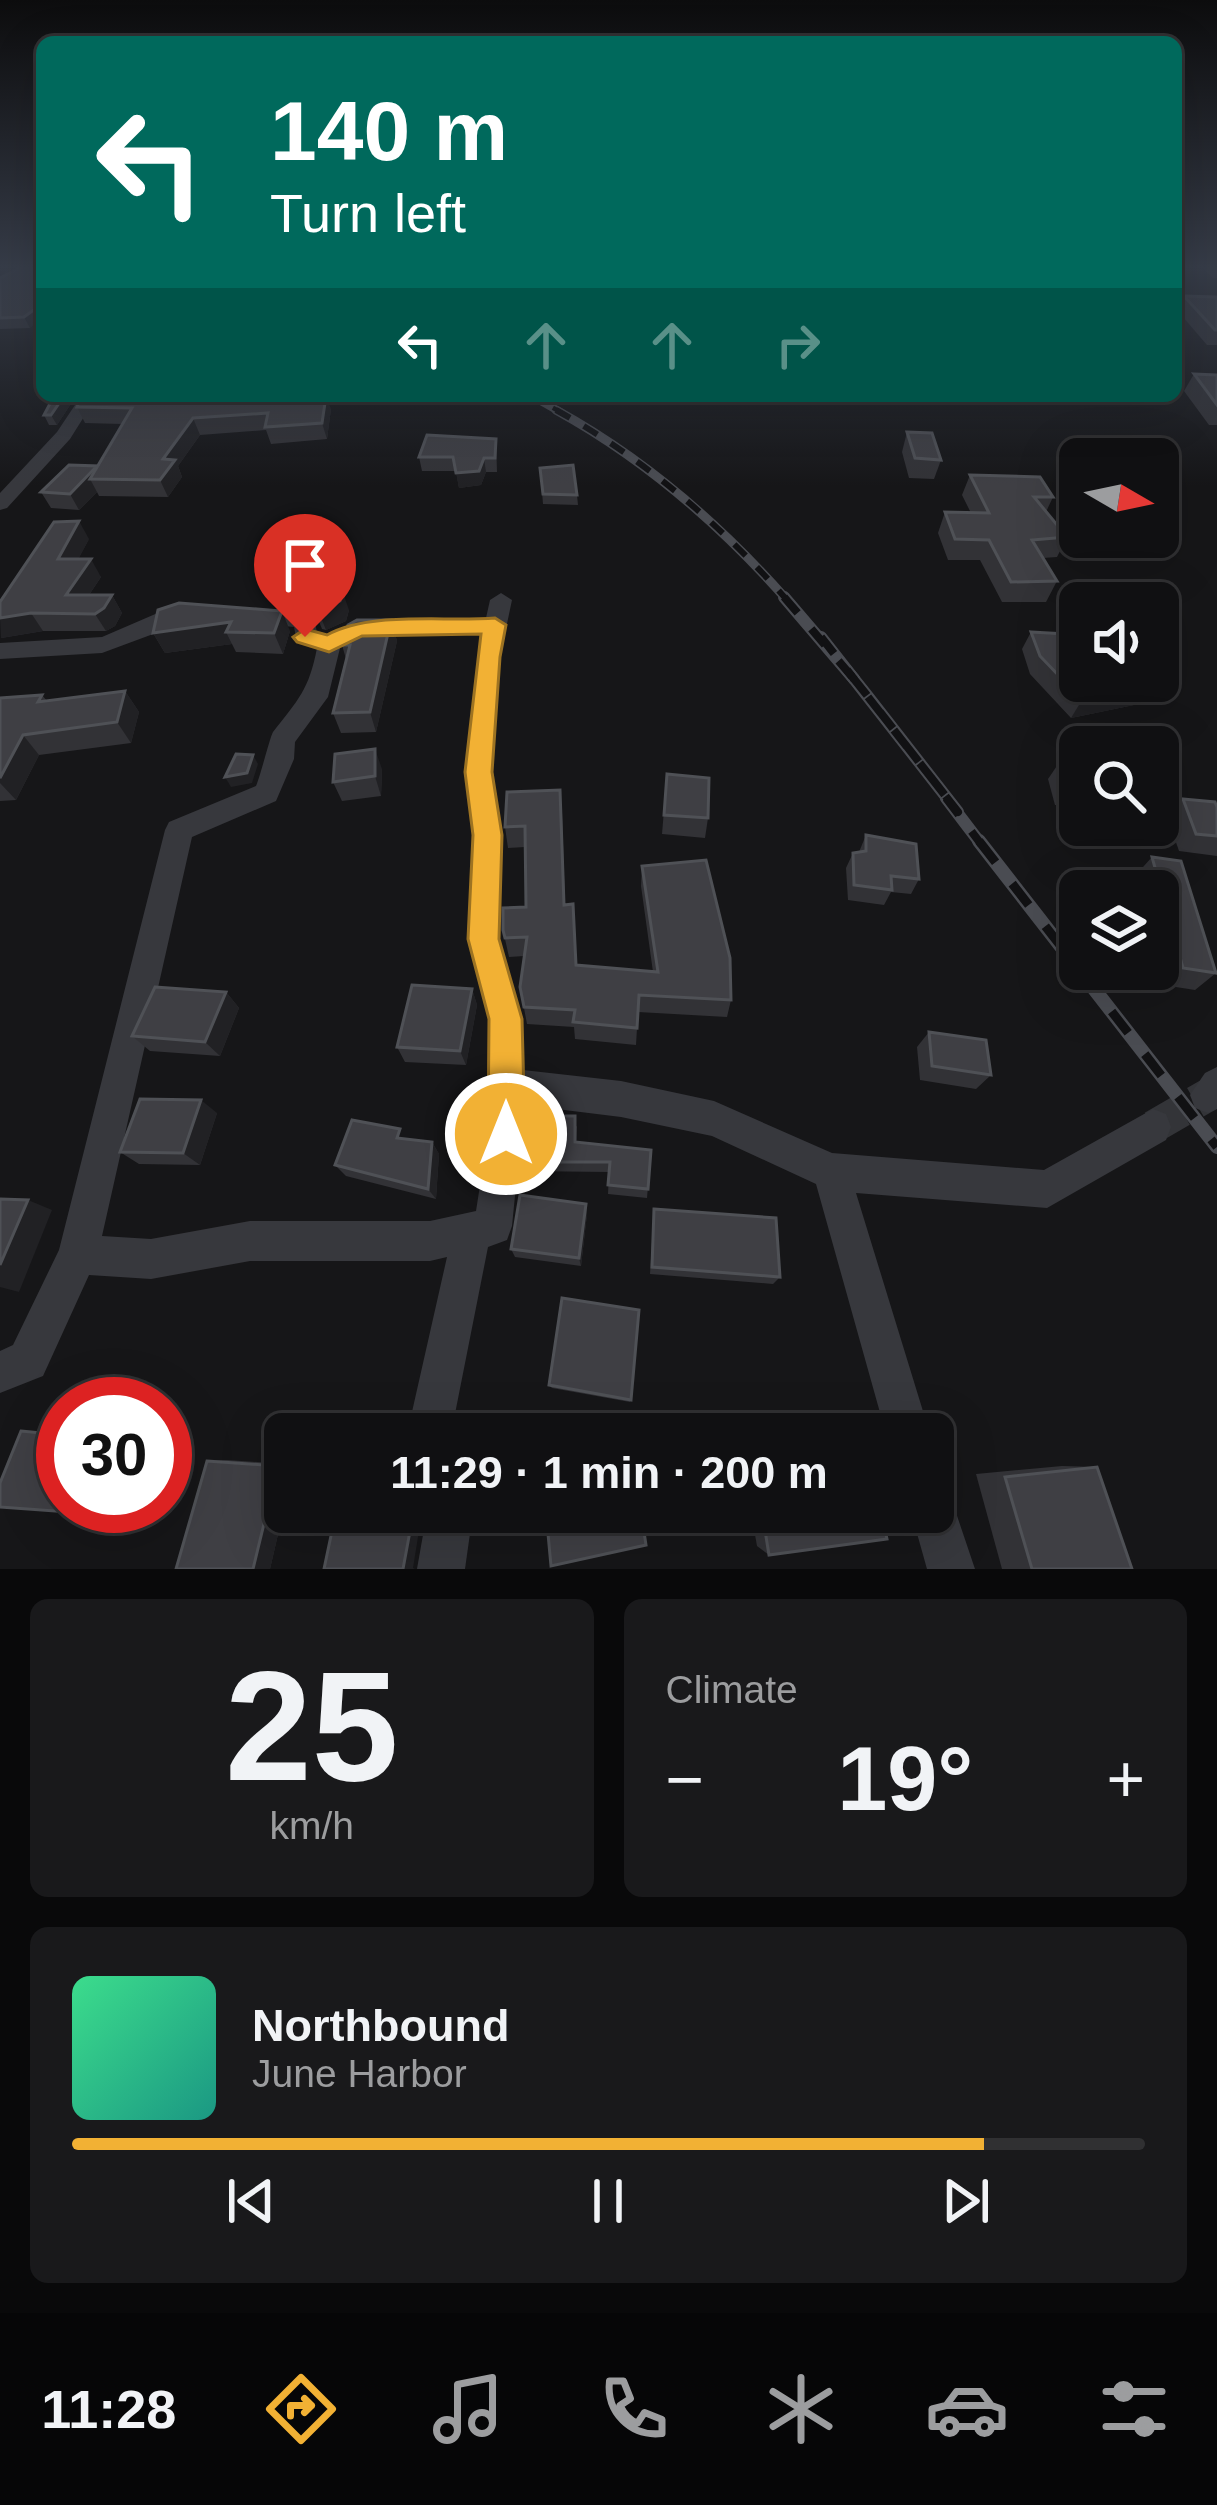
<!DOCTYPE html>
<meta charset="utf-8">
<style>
:root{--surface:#101012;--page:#19191b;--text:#f1f3f6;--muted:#9c9d9f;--line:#303032;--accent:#f2b134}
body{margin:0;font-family:Helvetica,sans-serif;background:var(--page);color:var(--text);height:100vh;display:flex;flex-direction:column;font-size:45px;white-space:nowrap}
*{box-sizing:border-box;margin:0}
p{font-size:39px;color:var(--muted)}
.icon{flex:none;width:66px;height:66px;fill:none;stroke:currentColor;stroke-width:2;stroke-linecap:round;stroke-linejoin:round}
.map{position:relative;height:1569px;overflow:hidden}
.sheet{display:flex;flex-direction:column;gap:30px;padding:30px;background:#09090a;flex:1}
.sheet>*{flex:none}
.top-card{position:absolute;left:36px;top:36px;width:1146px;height:366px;border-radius:18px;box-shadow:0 12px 48px #0002,0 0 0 3px var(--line);background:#00695c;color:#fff;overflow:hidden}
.needle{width:78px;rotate:99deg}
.controls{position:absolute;left:1059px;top:438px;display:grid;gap:24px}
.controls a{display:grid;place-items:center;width:120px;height:120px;border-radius:18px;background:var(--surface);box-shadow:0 12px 48px #0002,0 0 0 3px var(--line);font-size:60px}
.speed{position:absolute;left:36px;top:1377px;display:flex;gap:24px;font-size:60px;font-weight:700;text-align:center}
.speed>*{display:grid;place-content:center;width:156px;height:156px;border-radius:50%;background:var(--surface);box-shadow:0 12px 48px #0002,0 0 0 3px var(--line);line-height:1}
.speed .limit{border:18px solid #d22;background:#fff;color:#111}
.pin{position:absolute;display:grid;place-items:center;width:102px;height:102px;color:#fff;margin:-123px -51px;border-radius:50% 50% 50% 0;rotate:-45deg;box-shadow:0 0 12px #0007}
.pin .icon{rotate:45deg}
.me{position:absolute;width:132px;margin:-66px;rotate:0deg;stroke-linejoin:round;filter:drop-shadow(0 0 9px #0008)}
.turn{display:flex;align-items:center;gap:42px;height:252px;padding:0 36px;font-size:54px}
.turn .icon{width:156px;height:156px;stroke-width:2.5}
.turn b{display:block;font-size:84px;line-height:102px}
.lanes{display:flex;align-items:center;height:114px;padding:0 36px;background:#0003;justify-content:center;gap:60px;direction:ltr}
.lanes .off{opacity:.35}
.big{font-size:90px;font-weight:700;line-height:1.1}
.sheet .widget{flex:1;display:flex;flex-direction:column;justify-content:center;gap:18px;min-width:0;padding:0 42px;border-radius:18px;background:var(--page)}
.sheet .dial{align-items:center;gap:0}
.dial b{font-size:156px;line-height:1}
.song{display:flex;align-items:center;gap:36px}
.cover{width:144px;height:144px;border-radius:18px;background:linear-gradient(135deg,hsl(150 70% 55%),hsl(170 70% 35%))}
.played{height:12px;border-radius:6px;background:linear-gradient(90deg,var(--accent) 85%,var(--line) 85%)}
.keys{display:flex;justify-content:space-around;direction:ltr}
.heat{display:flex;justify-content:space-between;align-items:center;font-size:66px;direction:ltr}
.sheet .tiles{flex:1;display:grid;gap:30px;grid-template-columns:1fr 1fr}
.widget:last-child{grid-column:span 2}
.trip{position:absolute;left:264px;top:1413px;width:690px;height:120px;border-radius:18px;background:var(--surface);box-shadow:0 12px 48px #0002,0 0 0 3px var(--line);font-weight:700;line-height:120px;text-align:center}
.dock{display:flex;height:192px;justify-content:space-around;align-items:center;background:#060607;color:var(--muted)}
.dock .icon{width:84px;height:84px}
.dock .active{color:var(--accent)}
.dock b{font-size:54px;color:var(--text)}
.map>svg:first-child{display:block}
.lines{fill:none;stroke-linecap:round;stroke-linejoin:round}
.street-tunnel{stroke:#333438;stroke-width:33;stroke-dasharray:33 16;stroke-linecap:butt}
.street{fill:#37383d;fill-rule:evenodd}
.rail-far3-casing{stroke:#4a4c52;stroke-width:8}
.rail-far2-casing{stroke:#4a4c52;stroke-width:9}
.rail-far1-casing{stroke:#4a4c52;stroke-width:12}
.rail-casing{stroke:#4a4c52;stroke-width:14}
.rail-far3{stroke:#111113;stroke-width:4.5;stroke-dasharray:12;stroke-linecap:butt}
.rail-far2{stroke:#111113;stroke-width:6;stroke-dasharray:16;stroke-linecap:butt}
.rail-far1{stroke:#111113;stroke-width:8;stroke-dasharray:21;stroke-linecap:butt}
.rail{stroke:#111113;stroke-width:9;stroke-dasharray:27;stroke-linecap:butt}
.wall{fill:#323236}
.shaded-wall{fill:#212124}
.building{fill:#3f3f44;stroke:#4f5156;stroke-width:3}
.route{fill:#f2b134;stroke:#9d7322;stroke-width:3}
</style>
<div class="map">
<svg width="1217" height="1569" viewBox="0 0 1217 1569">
<rect width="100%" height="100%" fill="#161618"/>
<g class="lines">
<path class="street-tunnel" d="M 1153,1127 L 1208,1095"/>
<g class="street">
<path d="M 81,396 L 97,396 L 70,439 L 7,508 L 0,510 L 0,493 L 57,432 Z"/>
<path d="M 501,593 L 512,600 L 500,657 L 491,772 L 501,835 L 499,939 L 523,1019 L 523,1070 L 621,1081 L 714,1101 L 832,1153 L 1044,1170 L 1153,1109 L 1166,1114 L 1171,1127 L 1166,1140 L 1047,1208 L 856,1193 L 930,1434 L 886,1434 L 816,1184 L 712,1136 L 621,1117 L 524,1105 L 512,1226 L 507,1240 L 488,1247 L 451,1434 L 407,1434 L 447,1257 L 430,1261 L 250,1261 L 151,1279 L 89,1275 L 43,1376 L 0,1393 L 0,1351 L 13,1345 L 59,1250 L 165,830 L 169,822 L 256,786 C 261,774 270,737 273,732 C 298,700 309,690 317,648 L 297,642 L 294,627 L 245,622 L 245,612 L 314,616 L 317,633 L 337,639 L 341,644 L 328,697 L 295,742 L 294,759 L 276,801 L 192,837 L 102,1236 L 151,1239 L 250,1221 L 430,1221 L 476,1211 L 488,1134 L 489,1019 L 467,939 L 473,835 L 465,772 L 482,634 L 359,635 L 348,628 L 359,621 L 486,618 L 490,600 Z"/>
<path d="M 191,605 L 202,612 L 199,617 L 102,653 L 0,659 L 0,643 L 102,637 L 160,612 Z"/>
<path d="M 1217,1067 L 1217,1109 L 1208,1113 L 1195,1108 L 1190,1095 L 1205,1073 Z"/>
<path d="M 933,1485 L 949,1492 L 975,1569 L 927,1569 L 911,1512 L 933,1512 Z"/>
<path d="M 427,1512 L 473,1512 L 465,1569 L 417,1569 Z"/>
</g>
<g class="rail-far3-casing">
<path id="rail-far3" d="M 532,396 L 562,413"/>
</g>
<g class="rail-far2-casing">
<path id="rail-far2" d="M 556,410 C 645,459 720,524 787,600"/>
</g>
<g class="rail-far1-casing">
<g id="rail-far1">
<path d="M 784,597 L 854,679"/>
<path d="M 821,637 L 854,679"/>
<path d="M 854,679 L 866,694 L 958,812 Z"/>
<path d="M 946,798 L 981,844"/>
</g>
</g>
<g class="rail-casing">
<path id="rail" d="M 979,841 L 1217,1147"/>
</g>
<use href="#rail-far3" class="rail-far3"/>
<use href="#rail-far2" class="rail-far2"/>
<use href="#rail-far1" class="rail-far1"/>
<use href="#rail" class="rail"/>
</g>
<g class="wall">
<path d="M 22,267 L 30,328 L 0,329 L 0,278 Z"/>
<path d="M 1202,267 L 1217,267 L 1217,278 L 1213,278 Z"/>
<path d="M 1184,296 L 1217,297 L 1217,345 L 1207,345 L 1177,310 Z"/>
<path d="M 1194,374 L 1217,375 L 1217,425 L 1209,425 L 1184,391 Z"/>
<path d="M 54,396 L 72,396 L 74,399 L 57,425 L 49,425 L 44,415 Z"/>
<path d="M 77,407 L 331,409 L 327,439 L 271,444 L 266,430 L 200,435 L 178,466 L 182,477 L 168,497 L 99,496 L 97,492 L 79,510 L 51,508 L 41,492 L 97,467 L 122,424 L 85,423 Z"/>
<path d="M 907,432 L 941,460 L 934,479 L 909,478 L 902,452 Z"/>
<path d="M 496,439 L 497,472 L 486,472 L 481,485 L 459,488 L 456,471 L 422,471 L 419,457 Z"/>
<path d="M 540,468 L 577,495 L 578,505 L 543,504 Z"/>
<path d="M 970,475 L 1053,497 L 1046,512 L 1067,537 L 1057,557 L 1043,558 L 1057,581 L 1046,602 L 1002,602 L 980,560 L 948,560 L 938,533 L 945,512 L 971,513 L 962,495 Z"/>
<path d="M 89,539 L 78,559 L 101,577 L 89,595 L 112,595 L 122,613 L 115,626 L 106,631 L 43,631 L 1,638 Z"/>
<path d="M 314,609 L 349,610 L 346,621 L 326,630 L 322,629 Z"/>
<path d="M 391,620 L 397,641 L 376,732 L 341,733 L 333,713 L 346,659 L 342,645 Z"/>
<path d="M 290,631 L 283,654 L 236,652 L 232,644 L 165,653 L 153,633 Z"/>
<path d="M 1031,632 L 1080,681 L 1147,688 L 1134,705 L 1071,718 L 1030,674 L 1022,649 Z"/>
<path d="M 125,691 L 139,712 L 131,743 L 39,755 L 16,800 L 0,801 L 0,698 L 42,695 L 47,701 Z"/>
<path d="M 1061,760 L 1080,762 L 1080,808 L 1055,805 L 1048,779 Z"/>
<path d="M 382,769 L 381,796 L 342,801 L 333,782 Z"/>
<path d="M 667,774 L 708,818 L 705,838 L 662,834 Z"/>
<path d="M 1183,799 L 1217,807 L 1217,856 L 1179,851 L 1167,816 Z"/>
<path d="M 562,812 L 565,905 L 576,965 L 653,972 L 641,886 L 642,866 L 731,1000 L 727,1017 L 638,1012 L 636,1045 L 575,1039 L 574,1027 L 527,1024 L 520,987 L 524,956 L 509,957 L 503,930 L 526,907 L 525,847 L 508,848 L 505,827 Z"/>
<path d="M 866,835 L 919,879 L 911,894 L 891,892 L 884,905 L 848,900 L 846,868 L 853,853 L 859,852 Z"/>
<path d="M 1152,857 L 1216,973 L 1195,990 L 1163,985 L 1158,964 L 1158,891 L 1139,891 L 1135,876 Z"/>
<path d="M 472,989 L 477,1005 L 466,1065 L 405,1062 L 397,1047 Z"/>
<path d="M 226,992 L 239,1008 L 220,1056 L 150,1051 L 132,1036 Z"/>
<path d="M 929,1032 L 991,1075 L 976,1089 L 920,1080 L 917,1047 Z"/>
<path d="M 217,1113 L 200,1165 L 139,1164 L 120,1152 Z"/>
<path d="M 577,1126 L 576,1142 L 651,1150 L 647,1198 L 608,1194 L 609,1172 L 522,1171 L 519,1162 Z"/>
<path d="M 432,1142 L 439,1154 L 436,1199 L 346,1176 L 335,1165 Z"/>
<path d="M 586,1204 L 587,1214 L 581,1266 L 515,1257 L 511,1249 Z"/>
<path d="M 654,1209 L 780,1277 L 773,1284 L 650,1274 Z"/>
<path d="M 549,1385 L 631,1400 L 630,1402 L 552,1388 Z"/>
<path d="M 227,1460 L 285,1464 L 285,1504 L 270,1569 L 176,1569 L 207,1461 Z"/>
<path d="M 1062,1466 L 1097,1467 L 1132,1569 L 1002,1569 L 976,1474 Z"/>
<path d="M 751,1512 L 881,1512 L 769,1555 L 757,1546 Z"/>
</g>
<g class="shaded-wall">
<path d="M 42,304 L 42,319 L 30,328 L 24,317 Z"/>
<path d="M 64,396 L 72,396 L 74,399 L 57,425 L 51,415 Z"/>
<path d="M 326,396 L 331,409 L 327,439 L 322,423 Z"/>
<path d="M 193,418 L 200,435 L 178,466 L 182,477 L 168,497 L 160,480 L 163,459 Z"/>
<path d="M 484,458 L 486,472 L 481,485 L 459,488 L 456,473 Z"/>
<path d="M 97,466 L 90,479 L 97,492 L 79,510 L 70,494 Z"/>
<path d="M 79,521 L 89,539 L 69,577 L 58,559 Z"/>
<path d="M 91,559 L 101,577 L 77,613 L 66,595 Z"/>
<path d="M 342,590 L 349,610 L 346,621 L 326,630 L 318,610 Z"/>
<path d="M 112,595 L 122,613 L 115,626 L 106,631 L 95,614 Z"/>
<path d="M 282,611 L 290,631 L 283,654 L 274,633 Z"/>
<path d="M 31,613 L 43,631 L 1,638 L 0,618 Z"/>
<path d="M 391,620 L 397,641 L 376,732 L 370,712 Z"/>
<path d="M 231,622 L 226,632 L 232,644 L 165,653 L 153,633 Z"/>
<path d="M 1147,688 L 1134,705 L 1071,718 L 1082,700 Z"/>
<path d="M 125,691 L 139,712 L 131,743 L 117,722 Z"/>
<path d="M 23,735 L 39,755 L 16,800 L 0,783 L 0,778 Z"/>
<path d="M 375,749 L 382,769 L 381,796 L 375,776 Z"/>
<path d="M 253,755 L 258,764 L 252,783 L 231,787 L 225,777 Z"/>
<path d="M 472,989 L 477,1005 L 466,1065 L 460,1051 Z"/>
<path d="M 226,992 L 239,1008 L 220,1056 L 205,1042 Z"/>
<path d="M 201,1100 L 217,1113 L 200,1165 L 183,1153 Z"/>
<path d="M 432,1142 L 439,1154 L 436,1199 L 428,1189 Z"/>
<path d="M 28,1200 L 52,1210 L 19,1292 L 0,1287 L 0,1265 Z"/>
<path d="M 586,1204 L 587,1214 L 581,1266 L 579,1258 Z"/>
<path d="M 278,1466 L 285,1466 L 285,1504 L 270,1569 L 253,1569 Z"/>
<path d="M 84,1506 L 110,1506 L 108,1509 L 82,1513 Z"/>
<path d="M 422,1512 L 413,1568 L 415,1569 L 403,1569 L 413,1515 Z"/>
</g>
<g class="building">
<path d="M 22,267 L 42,267 L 42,304 L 24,317 L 0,318 L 0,278 Z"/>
<path d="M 1184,296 L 1217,297 L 1217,330 L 1215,330 Z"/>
<path d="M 1194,374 L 1217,375 L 1217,405 Z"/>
<path d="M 54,396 L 64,396 L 51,415 L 44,415 Z"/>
<path d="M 82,396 L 326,396 L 322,423 L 265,427 L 268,413 L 193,418 L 163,459 L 175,460 L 160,480 L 90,479 L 132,408 L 77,407 Z"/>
<path d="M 907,432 L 932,433 L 941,460 L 915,458 Z"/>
<path d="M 427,435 L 496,439 L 495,458 L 484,458 L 479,471 L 456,473 L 453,457 L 419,457 Z"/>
<path d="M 69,465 L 97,466 L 70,494 L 41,492 Z"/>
<path d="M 573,465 L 577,495 L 543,494 L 540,468 Z"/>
<path d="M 970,475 L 1040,477 L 1053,497 L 1034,497 L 1067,537 L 1032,540 L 1057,581 L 1011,582 L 989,540 L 955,539 L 945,512 L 989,513 Z"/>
<path d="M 79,521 L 58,559 L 91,559 L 66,595 L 112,595 L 104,608 L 95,614 L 31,613 L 0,618 L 0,602 L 54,522 Z"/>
<path d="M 342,590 L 340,601 L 318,610 L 314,609 L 314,591 Z"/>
<path d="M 179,603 L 282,611 L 274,633 L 226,632 L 231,622 L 153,633 L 158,610 Z"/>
<path d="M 357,620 L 391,620 L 370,712 L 333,713 L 350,645 L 342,645 L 348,625 Z"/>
<path d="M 1031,632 L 1066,634 L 1080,665 L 1080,681 L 1146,681 L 1147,688 L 1082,700 L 1040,656 Z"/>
<path d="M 125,691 L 117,722 L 23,735 L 0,778 L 0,698 L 42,695 L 38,702 Z"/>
<path d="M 375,749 L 375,776 L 333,782 L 335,754 Z"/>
<path d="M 236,754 L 253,755 L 247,773 L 225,777 Z"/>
<path d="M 1061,760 L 1080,762 L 1080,787 L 1069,786 Z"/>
<path d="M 667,774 L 709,778 L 708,818 L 664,815 Z"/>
<path d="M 560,790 L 564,905 L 573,904 L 576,965 L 658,972 L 642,866 L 706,860 L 730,958 L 731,1000 L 639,995 L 637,1028 L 573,1022 L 575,1010 L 524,1007 L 520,987 L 527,937 L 505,938 L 503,930 L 503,908 L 526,907 L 525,826 L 505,827 L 507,792 Z"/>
<path d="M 1183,799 L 1215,802 L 1217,807 L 1217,836 L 1196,834 Z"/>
<path d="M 866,835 L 916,844 L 919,879 L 891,876 L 892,890 L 854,885 L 853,853 L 866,851 Z"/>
<path d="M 1152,857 L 1181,861 L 1216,973 L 1183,968 Z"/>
<path d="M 412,985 L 472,989 L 460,1051 L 397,1047 Z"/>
<path d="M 155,987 L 226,992 L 205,1042 L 132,1036 Z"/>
<path d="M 929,1032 L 986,1040 L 991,1075 L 932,1066 Z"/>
<path d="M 140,1099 L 201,1100 L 183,1153 L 120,1152 Z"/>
<path d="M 524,1116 L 575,1116 L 575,1142 L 651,1150 L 648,1189 L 608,1185 L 610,1162 L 519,1162 Z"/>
<path d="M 352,1120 L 400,1129 L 397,1138 L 432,1142 L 428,1189 L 335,1165 Z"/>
<path d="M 520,1195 L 586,1204 L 579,1258 L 511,1249 Z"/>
<path d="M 0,1199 L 28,1200 L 0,1265 Z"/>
<path d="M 654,1209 L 776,1218 L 780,1277 L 652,1267 Z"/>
<path d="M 562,1298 L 639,1310 L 631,1400 L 549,1385 Z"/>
<path d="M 629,1420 L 631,1434 L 562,1434 Z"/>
<path d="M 861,1423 L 863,1434 L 776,1434 Z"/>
<path d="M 21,1431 L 63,1435 L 63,1506 L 84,1506 L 82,1513 L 0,1507 L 0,1483 Z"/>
<path d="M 207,1461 L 278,1466 L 253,1569 L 176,1569 Z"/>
<path d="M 1097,1467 L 1132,1569 L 1032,1569 L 1005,1477 Z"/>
<path d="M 336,1512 L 424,1512 L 413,1515 L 403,1569 L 324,1569 Z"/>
<path d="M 546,1512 L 641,1512 L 646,1545 L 551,1566 Z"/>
<path d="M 762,1512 L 881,1512 L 887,1539 L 769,1555 Z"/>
</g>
<linearGradient id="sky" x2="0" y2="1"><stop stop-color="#0c0c0d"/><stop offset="0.55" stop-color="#363c48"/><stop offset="1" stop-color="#363c48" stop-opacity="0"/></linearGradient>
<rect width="1217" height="486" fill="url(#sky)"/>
<path class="route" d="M 495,618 L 506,625 L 500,657 L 492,772 L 502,835 L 499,939 L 522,1019 L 525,1134 L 519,1147 L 506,1152 L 493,1147 L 488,1134 L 489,1019 L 468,939 L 473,835 L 465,772 L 481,634 L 362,636 L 329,652 L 297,642 L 293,637 L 305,629 L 327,635 C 370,611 443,622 495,618 Z"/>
</svg>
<div class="controls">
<a><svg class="needle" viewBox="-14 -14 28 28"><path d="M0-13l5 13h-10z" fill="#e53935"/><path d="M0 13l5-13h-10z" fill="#9c9d9f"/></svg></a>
<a><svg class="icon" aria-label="sound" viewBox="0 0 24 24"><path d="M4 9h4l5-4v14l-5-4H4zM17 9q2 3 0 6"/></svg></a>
<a><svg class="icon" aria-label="search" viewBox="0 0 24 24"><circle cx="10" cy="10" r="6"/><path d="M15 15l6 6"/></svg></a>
<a><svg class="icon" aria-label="layers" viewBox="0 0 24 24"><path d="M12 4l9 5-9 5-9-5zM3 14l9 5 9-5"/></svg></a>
</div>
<div class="speed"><div class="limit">30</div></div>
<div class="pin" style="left:305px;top:637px;background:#d93025"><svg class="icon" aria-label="arrive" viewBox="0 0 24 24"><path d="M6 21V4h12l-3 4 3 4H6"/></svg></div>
<svg class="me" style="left:506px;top:1134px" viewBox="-20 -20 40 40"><circle r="17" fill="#f2b134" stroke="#fff" stroke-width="3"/><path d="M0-11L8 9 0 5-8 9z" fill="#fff"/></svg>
<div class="trip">11:29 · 1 min · 200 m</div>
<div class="top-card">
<div class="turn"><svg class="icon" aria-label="left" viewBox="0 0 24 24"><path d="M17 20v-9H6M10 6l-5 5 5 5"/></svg><div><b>140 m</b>Turn left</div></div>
<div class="lanes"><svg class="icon" aria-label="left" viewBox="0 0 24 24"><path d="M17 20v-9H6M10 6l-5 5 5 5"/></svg><svg class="icon off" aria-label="ahead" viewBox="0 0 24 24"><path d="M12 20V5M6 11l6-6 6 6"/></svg><svg class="icon off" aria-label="ahead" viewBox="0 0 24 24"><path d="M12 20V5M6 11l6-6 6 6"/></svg><svg class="icon off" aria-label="right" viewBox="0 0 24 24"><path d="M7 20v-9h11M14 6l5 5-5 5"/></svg></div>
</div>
</div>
<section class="sheet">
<div class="tiles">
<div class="widget dial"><b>25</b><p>km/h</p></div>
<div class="widget"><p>Climate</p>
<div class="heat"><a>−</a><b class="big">19°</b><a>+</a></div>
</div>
<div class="widget">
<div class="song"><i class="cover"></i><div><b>Northbound</b><p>June Harbor</p></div></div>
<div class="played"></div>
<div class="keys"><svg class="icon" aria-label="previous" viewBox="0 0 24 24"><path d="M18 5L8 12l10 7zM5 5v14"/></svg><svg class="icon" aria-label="pause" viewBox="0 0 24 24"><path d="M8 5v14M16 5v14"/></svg><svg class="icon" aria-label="next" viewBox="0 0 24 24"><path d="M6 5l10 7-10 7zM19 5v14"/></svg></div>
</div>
</div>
</section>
<nav class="dock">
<b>11:28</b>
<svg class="icon active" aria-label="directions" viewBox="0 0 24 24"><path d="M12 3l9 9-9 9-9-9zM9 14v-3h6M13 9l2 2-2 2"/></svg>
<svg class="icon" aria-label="music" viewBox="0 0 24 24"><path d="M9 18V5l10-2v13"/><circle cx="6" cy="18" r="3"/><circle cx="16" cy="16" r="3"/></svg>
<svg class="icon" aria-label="phone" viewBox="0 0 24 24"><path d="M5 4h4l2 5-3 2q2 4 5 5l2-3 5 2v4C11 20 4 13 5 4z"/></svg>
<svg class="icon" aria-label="climate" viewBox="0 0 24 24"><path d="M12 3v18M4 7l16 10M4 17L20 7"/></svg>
<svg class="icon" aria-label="car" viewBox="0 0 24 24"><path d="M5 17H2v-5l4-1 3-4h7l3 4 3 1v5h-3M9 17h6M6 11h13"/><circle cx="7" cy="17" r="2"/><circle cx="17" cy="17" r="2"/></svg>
<svg class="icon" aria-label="filters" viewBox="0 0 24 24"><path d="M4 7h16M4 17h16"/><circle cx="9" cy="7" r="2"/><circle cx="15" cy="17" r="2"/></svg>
</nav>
